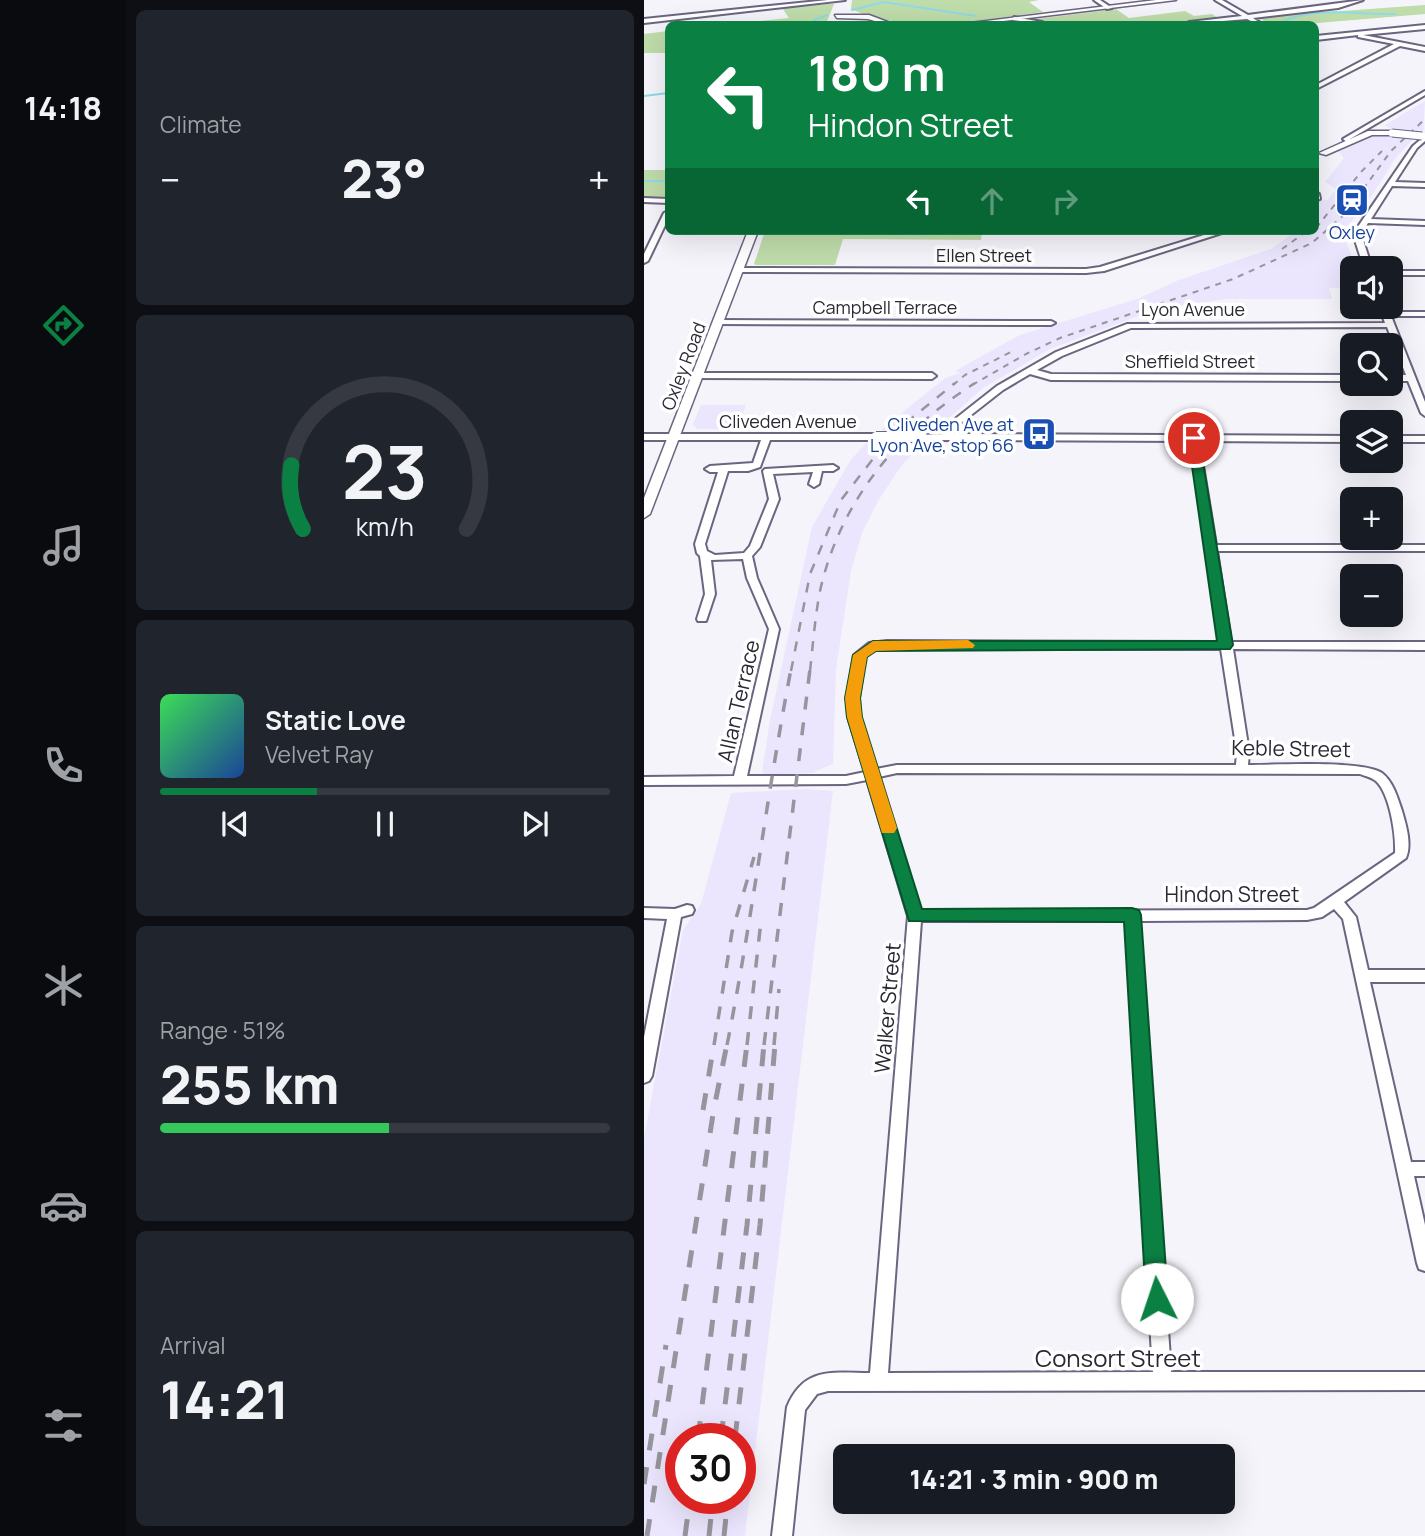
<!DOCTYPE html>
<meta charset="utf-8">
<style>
:root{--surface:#171b24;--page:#20242c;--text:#f1f3f6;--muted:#9ea1a6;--line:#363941;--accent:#0b8043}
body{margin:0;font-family:Manrope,sans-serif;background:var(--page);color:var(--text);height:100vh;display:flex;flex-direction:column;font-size:26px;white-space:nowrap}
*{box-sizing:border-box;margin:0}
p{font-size:23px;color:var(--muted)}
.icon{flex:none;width:38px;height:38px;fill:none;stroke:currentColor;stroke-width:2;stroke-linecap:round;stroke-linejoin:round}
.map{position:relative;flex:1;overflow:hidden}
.details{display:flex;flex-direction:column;gap:10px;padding:10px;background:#0d0f14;width:518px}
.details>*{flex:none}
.banner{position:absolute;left:21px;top:21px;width:654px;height:214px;border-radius:10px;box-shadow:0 7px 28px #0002;background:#0b8043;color:#fff;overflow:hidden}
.controls{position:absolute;left:696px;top:256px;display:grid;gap:14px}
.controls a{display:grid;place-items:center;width:63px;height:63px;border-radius:10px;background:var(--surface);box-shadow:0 7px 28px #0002;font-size:35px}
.speed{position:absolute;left:21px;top:1423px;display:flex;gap:14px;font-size:35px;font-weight:700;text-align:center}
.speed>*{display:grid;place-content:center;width:91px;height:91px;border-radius:50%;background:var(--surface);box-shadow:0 7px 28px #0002;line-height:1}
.speed .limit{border:10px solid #d22;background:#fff;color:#111}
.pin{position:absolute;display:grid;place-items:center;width:60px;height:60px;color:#fff;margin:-30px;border:4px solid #fff;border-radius:50%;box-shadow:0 2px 7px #0007}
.me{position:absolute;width:77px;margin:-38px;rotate:356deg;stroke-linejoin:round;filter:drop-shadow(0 0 5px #0008)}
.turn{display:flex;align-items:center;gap:24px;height:147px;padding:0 28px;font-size:32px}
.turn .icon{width:91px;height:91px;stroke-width:2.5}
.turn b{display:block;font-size:49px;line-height:60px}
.lanes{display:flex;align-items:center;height:66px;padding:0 28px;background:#0003;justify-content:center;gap:35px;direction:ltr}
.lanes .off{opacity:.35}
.big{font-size:52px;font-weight:800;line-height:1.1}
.details .tile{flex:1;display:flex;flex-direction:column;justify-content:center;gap:10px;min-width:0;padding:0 24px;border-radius:10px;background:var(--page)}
.details .dial{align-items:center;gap:0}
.dial svg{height:182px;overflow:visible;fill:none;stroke:var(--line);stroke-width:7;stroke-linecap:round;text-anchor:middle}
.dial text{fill:var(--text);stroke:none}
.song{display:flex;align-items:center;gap:21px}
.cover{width:84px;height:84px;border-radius:10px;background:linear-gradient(135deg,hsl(130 70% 55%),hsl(220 70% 35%))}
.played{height:7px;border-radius:4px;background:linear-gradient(90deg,var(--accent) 35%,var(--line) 35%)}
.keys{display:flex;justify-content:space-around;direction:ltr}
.heat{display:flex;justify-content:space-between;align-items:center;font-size:38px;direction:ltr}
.charge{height:10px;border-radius:5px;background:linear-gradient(90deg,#34c759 51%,var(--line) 0)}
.trip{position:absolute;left:189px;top:1444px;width:402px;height:70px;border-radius:10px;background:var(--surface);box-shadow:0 7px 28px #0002;font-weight:800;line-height:70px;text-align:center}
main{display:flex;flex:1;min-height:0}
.tab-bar{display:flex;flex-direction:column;width:126px;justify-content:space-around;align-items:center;background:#090b0e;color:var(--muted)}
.tab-bar .icon{width:49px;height:49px}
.tab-bar .current{color:var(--accent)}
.tab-bar b{font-size:32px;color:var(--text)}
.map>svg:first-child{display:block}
.built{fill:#ebe6fd;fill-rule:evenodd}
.green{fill:#bfdcab}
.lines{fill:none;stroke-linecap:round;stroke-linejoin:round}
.stream{stroke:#8fdae5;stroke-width:2}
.minor-casing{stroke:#6b6580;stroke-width:4}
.major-casing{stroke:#6b6580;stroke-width:3}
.minor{fill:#fff;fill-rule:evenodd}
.major{fill:#fff;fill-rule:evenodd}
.rail-far3{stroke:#96959d;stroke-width:2;stroke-dasharray:6 6;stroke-linecap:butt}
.rail-far2{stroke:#96959d;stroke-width:2.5;stroke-dasharray:10 10;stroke-linecap:butt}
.rail-far1{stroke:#96959d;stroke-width:3.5;stroke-dasharray:13 13;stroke-linecap:butt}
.rail{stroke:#96959d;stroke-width:5;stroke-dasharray:17 17;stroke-linecap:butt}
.minor-bridge-casing{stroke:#6b6580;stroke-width:12;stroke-linecap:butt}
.major-bridge-casing{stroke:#6b6580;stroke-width:9;stroke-linecap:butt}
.minor-bridge{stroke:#fff;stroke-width:10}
.major-bridge{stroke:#fff;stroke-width:7}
.route{fill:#0b8043;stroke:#07532c;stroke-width:2}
.slow{fill:#f59e0b}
.labels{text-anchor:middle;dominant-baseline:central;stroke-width:7;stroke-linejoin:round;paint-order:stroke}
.far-transit-label{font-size:18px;fill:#164399;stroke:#fff}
.far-street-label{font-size:18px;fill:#2a2833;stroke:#fff}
.street-label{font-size:21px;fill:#2a2833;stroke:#fff}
.near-street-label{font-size:24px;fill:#2a2833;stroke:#fff}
</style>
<main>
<nav class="tab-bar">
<b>14:18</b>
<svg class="icon current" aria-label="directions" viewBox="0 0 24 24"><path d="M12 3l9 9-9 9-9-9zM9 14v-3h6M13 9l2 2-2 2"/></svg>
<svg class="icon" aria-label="music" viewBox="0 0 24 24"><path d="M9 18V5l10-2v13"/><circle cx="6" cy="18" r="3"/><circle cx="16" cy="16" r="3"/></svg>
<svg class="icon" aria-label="phone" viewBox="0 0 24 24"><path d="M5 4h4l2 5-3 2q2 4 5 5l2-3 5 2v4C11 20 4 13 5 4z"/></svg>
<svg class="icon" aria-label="climate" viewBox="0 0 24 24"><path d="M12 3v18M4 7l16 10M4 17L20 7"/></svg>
<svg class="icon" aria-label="car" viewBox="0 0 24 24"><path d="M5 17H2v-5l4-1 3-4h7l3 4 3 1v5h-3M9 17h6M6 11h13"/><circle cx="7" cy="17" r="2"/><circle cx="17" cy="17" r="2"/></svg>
<svg class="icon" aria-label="filters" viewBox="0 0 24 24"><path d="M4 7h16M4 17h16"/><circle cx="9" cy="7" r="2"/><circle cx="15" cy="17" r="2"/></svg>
</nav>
<section class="details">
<div class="tile"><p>Climate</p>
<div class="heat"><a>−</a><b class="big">23°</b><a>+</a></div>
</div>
<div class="tile dial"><svg viewBox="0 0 100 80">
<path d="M14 69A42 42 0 1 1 86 69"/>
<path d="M14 69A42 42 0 0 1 9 41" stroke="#0b8043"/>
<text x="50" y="56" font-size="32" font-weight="700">23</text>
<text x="50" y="72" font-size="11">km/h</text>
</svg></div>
<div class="tile">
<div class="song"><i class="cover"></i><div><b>Static Love</b><p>Velvet Ray</p></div></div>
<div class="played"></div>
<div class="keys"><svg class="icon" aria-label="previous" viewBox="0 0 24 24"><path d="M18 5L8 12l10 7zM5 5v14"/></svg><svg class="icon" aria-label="pause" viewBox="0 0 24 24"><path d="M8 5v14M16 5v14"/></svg><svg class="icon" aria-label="next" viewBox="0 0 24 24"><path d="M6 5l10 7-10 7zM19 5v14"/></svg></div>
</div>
<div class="tile"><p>Range · 51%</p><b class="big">255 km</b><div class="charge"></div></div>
<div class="tile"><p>Arrival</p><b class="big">14:21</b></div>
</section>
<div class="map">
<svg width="781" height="1536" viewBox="0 0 781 1536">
<rect width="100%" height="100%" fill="#f5f4fa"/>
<g class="built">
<path d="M 781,101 L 779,134 L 750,131 L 741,125 Z"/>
<path d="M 743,134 L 771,137 L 751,159 L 729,194 L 699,233 L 712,268 L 709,268 L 709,288 L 685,288 L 688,299 L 583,299 L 522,308 L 504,318 L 497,315 L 406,349 L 339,388 L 292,430 L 278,434 L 241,434 L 238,429 L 301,378 L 316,373 L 311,371 L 376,335 L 493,299 L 535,280 L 627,249 L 652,231 L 672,231 L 672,213 L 675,209 L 672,209 L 672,200 L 684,200 L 692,189 L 681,182 L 700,158 L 695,152 L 728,136 Z"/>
<path d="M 57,405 L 102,405 L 94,429 L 53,429 L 49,424 Z"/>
<path d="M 231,442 L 269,442 L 276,445 L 255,469 L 234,501 L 218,533 L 207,571 L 192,669 L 189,764 L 168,773 L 122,775 L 118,772 L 126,720 L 168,527 L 206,461 L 221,444 Z"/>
<path d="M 162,789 L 189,791 L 101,1536 L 0,1536 L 0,1138 L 39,930 L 57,904 L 87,793 ZM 37,1438 L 96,1438 L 96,1498 L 37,1498 Z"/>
</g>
<g class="green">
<path d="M 208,0 L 395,0 L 385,2 L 399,12 C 334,20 269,36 207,9 Z"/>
<path d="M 184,4 L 190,4 L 182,24 L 84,24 L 145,18 L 138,8 Z"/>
<path d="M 781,5 L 781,14 L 662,24 L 626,24 L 615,18 L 666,11 L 670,13 Z"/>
<path d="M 472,9 L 485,18 L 541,11 L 550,16 L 568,14 L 574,18 C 511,26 447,28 384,20 Z"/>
<path d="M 24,31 L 24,53 L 0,53 L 0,34 Z"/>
<rect x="0" y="170" width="24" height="27"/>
<path d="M 121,231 L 338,231 L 337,240 L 199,239 L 191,265 L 112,265 L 110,264 Z"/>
</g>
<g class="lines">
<g class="stream">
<path d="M 240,2 L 332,16"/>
<path d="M 208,10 L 240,2"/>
<path d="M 170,24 L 170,20 L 183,15"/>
<path d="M 634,24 C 667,5 715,15 752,14"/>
<path d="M 0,96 L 24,93"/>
<path d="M 0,181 L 24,181"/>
</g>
<g class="minor-casing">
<g id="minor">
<path d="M 184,0 L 201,0 L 0,23 L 0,19 Z"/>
<path d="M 450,0 L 456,0 L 468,8 L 463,9 Z"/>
<path d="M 571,0 L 578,0 L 604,15 L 719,0 L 694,8 L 609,18 L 618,24 L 613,24 L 603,19 L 543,24 L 545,22 L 598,16 Z"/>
<path d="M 370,17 L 398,22 L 401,24 L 368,20 Z"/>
<path d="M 781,25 L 781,29 L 719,35 L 781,47 L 781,51 L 756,46 L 672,89 L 672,85 L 750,44 L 714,37 L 714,35 L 672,40 L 672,36 Z"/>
<path d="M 781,91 L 781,95 L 706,139 L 708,143 L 704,143 L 699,139 Z"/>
<path d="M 781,136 L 781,141 L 773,148 L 751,182 L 781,183 L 781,187 L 748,186 L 727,219 L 781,221 L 781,225 L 724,223 L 717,234 L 728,268 L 720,268 L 709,234 L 769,146 Z"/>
<path d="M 672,192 L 675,194 L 676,199 L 672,200 Z"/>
<path d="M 0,198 L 24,199 L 24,203 L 0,202 Z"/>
<path d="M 24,211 L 24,219 L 4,261 L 0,263 L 0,254 L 20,213 Z"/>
<path d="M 573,231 L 584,231 L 460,271 L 442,273 L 95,272 L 91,270 L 95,268 L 442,269 L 456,267 Z"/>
<rect x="747" y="271" width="34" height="4"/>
<path d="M 735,306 L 743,306 L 745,312 L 781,312 L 781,316 L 747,316 L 781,402 L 781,416 L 777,413 L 764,381 L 747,381 L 747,375 L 762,375 L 743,327 L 487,328 L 418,356 L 393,370 L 407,374 L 709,375 L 709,381 L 407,380 L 386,374 L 359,390 L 313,426 L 310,434 L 709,436 L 709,442 L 555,441 L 572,545 L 781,545 L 781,551 L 573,551 L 587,642 L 781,642 L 781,650 L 589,649 L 605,752 L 604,765 C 632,765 718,760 738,773 C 749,781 754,799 758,811 C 762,825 768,844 762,858 L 700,902 L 712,917 L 724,970 L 781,970 L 781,982 L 726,982 L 767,1162 L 781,1162 L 781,1176 L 770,1176 L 781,1225 L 781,1271 L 775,1269 L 773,1263 L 699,919 L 690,909 L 678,917 L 663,920 L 495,921 L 527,1372 L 781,1372 L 781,1390 L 184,1391 L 173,1394 L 161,1410 L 148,1536 L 128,1536 L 143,1407 C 160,1366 189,1373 226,1373 L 264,916 L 223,780 L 202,784 L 0,785 L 0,777 L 90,776 L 125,629 L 103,578 L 99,559 L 67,560 L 71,594 L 62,621 L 54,621 L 53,619 L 61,594 L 56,556 L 53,553 L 51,544 L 74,472 L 66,472 L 61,469 L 66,466 L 109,463 L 117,440 L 0,440 L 0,434 L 232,434 L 237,437 L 232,440 L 126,440 L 116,467 L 104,471 L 84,471 L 61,544 L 63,551 L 71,555 L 100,553 L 106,546 L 125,499 L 119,471 L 121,469 L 189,465 L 194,468 L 189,471 L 178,471 L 175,484 L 170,487 L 165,484 L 169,472 L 129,474 L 135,499 L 116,547 L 108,556 L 113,578 L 135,629 L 103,776 L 202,776 L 221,772 L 204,717 L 203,698 L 210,655 L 225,643 L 243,641 L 576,642 L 546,441 L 278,440 L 275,439 L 275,435 L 301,434 L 306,423 L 353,386 L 412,352 L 483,324 L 741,323 ZM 232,649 L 577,649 L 593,752 L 592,765 L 253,765 L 232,769 L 216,717 L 215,698 L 221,657 ZM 253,773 L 716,774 C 721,776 727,777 732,781 C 746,794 752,835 751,853 L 670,908 L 663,910 L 276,911 L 235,777 ZM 277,921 L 482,921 L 509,1372 L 244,1373 Z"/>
<path d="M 72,320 L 407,321 L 411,323 L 407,325 L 75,324 L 72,324 Z"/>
<path d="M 54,373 L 288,373 L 292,376 L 288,379 L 51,378 L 51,374 Z"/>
<rect x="747" y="436" width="34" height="6"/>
<path d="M 43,905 L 48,906 L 50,910 L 48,914 L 37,917 L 8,1076 L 5,1081 L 0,1083 L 0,1037 L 23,919 L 0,918 L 0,908 L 31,909 Z"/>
</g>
</g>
<g class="major-casing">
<g id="major">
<path d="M 512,0 L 532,0 L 334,24 L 318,24 Z"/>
<path d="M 191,15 L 225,15 L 249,24 L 241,24 L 224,19 L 193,18 Z"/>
<path d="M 724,131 L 748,131 L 752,133 L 748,135 L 728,135 L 682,155 L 675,153 Z"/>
<path d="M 104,231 L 114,231 L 6,514 L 0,518 L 0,498 Z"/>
</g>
</g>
<use href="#minor" class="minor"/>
<use href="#major" class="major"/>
<g class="rail-far3">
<path d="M 672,228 L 717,172 L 738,151"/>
<path d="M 638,249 L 663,231"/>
<path d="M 309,385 L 321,375 L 367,352"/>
<path d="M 328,385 L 382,354 L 416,338 L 589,279 L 668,243 L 701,214 L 747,151 L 781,119"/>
</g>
<g class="rail-far2">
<path d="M 147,671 L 166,574 L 197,500 L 239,446 L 263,422 L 311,383"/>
<path d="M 166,671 C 169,644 171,617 176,591 C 196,501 254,432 331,383"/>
</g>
<g class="rail-far1">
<path d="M 70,1045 L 88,932 L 110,857"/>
<path d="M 83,1045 C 108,920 123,794 147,669"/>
<path d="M 103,1045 L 117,921"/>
<path d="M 120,1045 L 166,669"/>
<path d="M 130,1045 L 135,989"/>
</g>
<g class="rail">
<path d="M 59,1110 L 70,1044"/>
<path d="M 54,1438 L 103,1044"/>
<path d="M 77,1438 L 103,1225 L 120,1044"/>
<path d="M 91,1438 L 116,1225 L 131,1044"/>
<path d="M 0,1484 L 22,1345"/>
<path d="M 3,1536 L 70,1108 L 83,1044"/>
<path d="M 41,1536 L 46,1498"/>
<path d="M 65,1536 L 69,1498"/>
<path d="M 80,1536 L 84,1498"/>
</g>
<g class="minor-bridge-casing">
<path id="minor-bridge" d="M 232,437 L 278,437"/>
</g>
<g class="major-bridge-casing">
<path id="major-bridge" d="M 748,133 L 778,136"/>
</g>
<use href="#minor-bridge" class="minor-bridge"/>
<use href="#major-bridge" class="major-bridge"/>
</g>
<path class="route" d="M 550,435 L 555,438 L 589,645 L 586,649 L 232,651 L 223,657 L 216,698 L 218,717 L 278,909 L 488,908 L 495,910 L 497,915 L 524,1299 L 521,1307 L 513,1310 L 505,1307 L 502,1299 L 480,922 L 265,921 L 203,717 L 201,698 L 209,655 L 229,641 L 573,641 L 544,438 Z"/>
<path class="slow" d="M 324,640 L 331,645 L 329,648 L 232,651 L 223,657 L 216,698 L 218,717 L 253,828 L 250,833 L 238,833 L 203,717 L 201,698 L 209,655 L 229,641 Z"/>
<defs>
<g id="station-square" transform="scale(1.75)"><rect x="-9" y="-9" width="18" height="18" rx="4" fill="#1a4fb4" stroke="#fff"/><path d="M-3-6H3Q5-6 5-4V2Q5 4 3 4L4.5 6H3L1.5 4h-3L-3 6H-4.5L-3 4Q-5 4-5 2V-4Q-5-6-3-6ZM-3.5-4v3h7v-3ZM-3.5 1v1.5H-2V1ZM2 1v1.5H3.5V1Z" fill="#fff"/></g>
<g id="bus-square" transform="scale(1.75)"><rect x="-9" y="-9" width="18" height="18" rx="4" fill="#1a4fb4" stroke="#fff"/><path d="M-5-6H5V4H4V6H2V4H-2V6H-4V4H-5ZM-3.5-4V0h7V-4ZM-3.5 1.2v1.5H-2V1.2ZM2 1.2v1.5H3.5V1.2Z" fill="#fff"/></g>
</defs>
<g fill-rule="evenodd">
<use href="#station-square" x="708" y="200"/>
<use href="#bus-square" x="395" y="434"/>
</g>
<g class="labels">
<g class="far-transit-label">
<text x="708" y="232">Oxley</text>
<text x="370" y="424" text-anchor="end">Cliveden Ave at<tspan x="370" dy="21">Lyon Ave, stop 66</tspan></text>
</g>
<g class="far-street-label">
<text x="340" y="255">Ellen Street</text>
<text x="241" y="307">Campbell Terrace</text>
<text x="549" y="309">Lyon Avenue</text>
<text x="546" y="361">Sheffield Street</text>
<text transform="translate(39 366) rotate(-69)">Oxley Road</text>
<text x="144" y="421">Cliveden Avenue</text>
</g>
<g class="street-label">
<text transform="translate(94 701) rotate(-77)">Allan Terrace</text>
<text transform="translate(647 748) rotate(1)">Keble Street</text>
<text x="588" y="894">Hindon Street</text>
<text transform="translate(243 1008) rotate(-85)">Walker Street</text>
</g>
<g class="near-street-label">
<text x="474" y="1357">Consort Street</text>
</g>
</g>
</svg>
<div class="controls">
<a><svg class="icon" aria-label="sound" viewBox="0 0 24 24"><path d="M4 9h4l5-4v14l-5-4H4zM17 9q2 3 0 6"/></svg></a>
<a><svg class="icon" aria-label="search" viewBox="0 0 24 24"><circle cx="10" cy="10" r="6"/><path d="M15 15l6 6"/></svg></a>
<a><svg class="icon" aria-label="layers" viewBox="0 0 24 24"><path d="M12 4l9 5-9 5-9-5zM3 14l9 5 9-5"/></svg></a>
<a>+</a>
<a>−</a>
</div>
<div class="speed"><div class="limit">30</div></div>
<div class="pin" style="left:550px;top:438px;background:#d93025"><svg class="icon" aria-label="arrive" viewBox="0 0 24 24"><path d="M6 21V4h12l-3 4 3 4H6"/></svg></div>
<svg class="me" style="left:513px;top:1299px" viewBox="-20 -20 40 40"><circle r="19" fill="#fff"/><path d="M0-13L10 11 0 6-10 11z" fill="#0b8043"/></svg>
<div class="trip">14:21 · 3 min · 900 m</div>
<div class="banner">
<div class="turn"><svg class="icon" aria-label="left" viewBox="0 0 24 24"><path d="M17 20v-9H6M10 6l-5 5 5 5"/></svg><div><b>180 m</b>Hindon Street</div></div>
<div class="lanes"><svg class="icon" aria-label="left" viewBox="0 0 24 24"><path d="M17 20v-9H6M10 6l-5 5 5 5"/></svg><svg class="icon off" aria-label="ahead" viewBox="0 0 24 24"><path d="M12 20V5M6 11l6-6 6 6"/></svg><svg class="icon off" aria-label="right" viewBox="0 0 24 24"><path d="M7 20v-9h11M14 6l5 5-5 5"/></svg></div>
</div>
</div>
</main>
